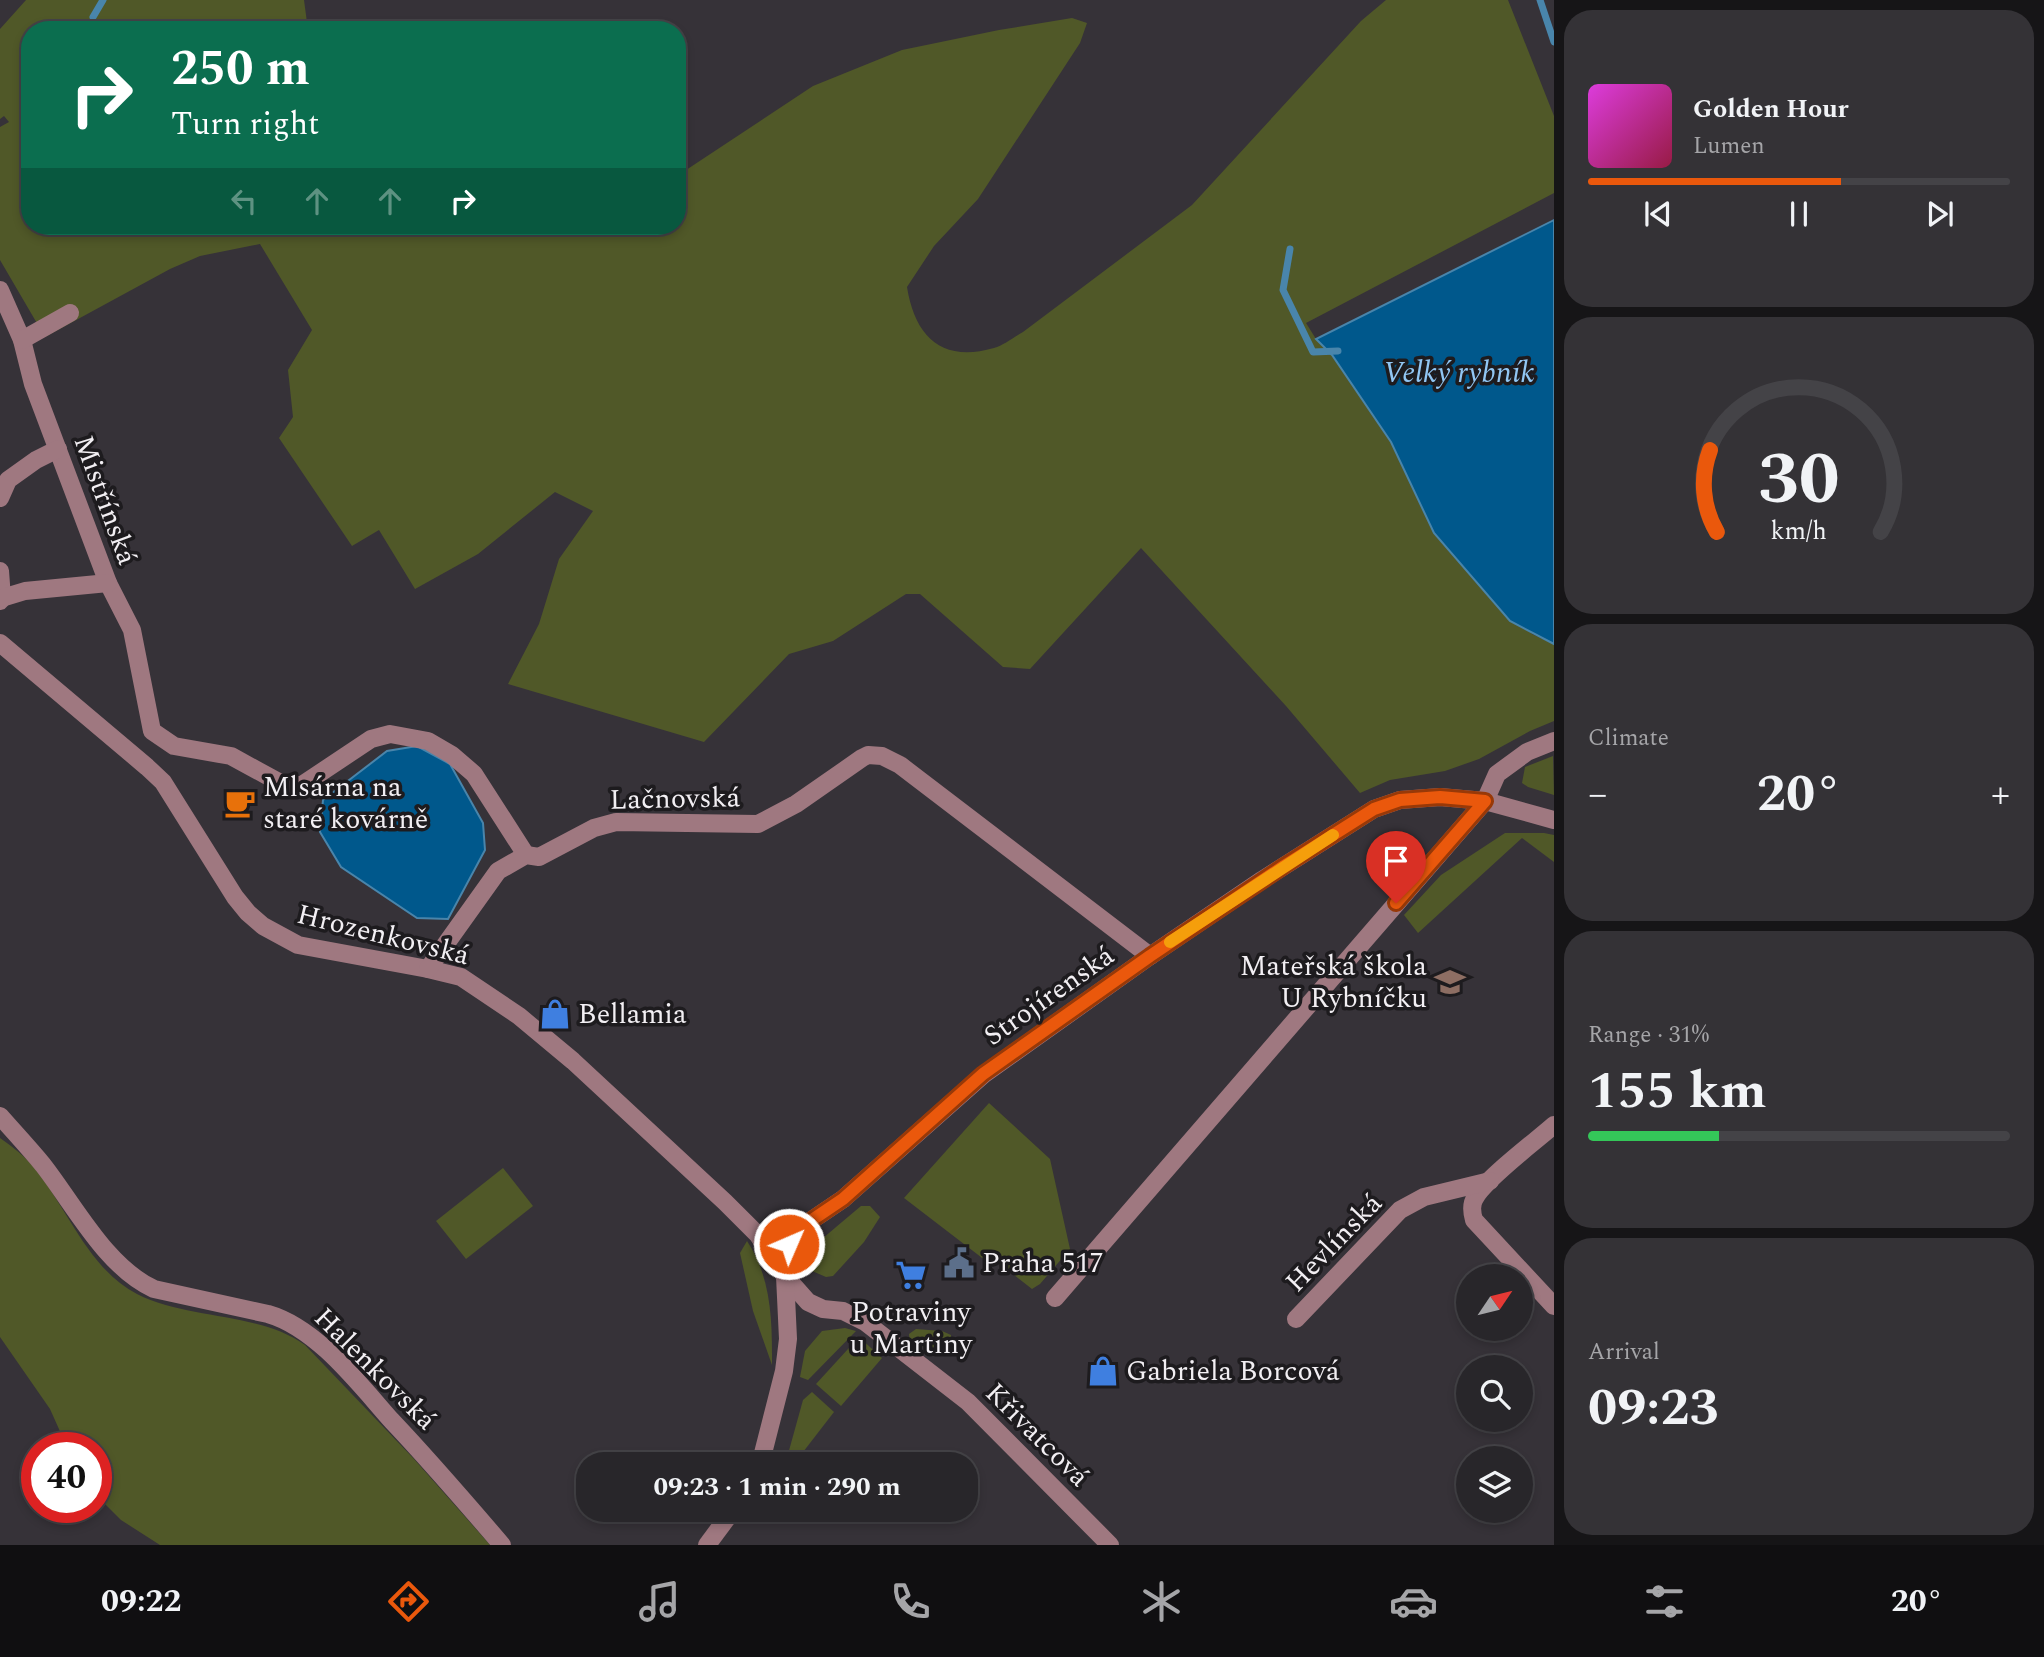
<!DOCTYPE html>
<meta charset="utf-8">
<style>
:root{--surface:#28262a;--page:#343236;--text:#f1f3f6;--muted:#a5a5a8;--line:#444347;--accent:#ea580c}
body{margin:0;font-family:Spectral,serif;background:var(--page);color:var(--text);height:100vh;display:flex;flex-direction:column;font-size:26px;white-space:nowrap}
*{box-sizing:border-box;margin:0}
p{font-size:23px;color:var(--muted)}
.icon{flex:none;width:38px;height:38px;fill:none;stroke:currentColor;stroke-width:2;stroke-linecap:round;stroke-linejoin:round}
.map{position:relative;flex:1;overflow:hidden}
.sheet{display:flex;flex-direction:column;gap:10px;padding:10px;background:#161517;width:490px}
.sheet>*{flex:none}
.hud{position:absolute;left:21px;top:21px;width:665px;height:214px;border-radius:28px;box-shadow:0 4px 10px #0003,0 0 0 2px var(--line);background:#0b6e4f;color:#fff;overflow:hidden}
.needle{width:46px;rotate:55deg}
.controls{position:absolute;left:1456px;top:1264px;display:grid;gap:14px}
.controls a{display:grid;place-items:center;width:77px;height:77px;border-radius:50%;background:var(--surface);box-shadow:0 4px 10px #0003,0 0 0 2px var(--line);font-size:35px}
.speed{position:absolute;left:21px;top:1432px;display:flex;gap:14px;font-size:35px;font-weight:700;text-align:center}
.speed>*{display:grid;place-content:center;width:91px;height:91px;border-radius:50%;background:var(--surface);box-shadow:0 4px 10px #0003,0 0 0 2px var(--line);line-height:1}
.speed .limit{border:10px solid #d22;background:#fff;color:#111}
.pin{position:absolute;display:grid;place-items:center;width:60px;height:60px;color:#fff;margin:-72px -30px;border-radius:50% 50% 50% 0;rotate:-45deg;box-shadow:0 0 7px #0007}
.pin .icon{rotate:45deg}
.me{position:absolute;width:77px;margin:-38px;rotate:45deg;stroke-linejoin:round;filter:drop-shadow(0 0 5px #0008)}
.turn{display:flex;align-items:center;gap:24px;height:147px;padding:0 35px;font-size:32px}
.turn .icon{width:91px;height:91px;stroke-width:2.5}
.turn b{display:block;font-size:49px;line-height:60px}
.lanes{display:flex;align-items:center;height:66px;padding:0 35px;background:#0003;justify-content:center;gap:35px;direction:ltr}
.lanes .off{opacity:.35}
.big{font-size:52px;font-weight:700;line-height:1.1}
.sheet .tile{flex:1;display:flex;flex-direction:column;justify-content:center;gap:10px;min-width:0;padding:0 24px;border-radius:28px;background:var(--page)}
.sheet .dial{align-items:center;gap:0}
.dial svg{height:182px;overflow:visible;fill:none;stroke:var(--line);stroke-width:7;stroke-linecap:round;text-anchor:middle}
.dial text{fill:var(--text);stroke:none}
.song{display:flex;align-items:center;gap:21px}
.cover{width:84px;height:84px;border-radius:10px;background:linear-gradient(135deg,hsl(300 70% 55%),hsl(340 70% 35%))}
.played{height:7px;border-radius:4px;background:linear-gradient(90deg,var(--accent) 60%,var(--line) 60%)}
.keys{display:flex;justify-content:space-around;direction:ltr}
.heat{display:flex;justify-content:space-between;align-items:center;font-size:38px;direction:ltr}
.charge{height:10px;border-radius:5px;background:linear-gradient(90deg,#34c759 31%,var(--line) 0)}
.trip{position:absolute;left:576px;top:1452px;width:402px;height:70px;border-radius:28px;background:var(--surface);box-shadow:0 4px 10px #0003,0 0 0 2px var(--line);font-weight:700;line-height:70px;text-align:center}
.tabs{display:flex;height:112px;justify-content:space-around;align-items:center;background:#100f11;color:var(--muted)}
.tabs .icon{width:49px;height:49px}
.tabs .on{color:var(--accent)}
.tabs b{font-size:32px;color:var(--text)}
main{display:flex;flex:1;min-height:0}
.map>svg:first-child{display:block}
.green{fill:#505828}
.water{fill:#00588c;stroke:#4985ab;stroke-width:2}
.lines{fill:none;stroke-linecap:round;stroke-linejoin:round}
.stream{stroke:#4985ab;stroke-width:7}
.minor{stroke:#9f7880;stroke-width:18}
.route-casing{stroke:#983908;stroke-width:18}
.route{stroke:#ea580c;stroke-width:12}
.slow{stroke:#f59e0b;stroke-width:12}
.labels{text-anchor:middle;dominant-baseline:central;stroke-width:7;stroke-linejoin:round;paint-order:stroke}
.street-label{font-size:28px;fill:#f2eff3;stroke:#1d1b1e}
.poi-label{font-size:28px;fill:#f2eff3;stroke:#1d1b1e;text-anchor:start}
.water-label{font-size:30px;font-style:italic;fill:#91c6f3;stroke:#1d1b1e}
</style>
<main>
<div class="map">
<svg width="1554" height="1545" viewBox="0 0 1554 1545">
<rect width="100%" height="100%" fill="#363238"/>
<g class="green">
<path d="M 26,0 L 304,0 L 308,30 L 103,30 L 103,28 L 71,21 L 64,30 L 30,30 L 30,226 L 677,226 L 677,176 L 813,86 L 902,50 L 999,30 L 1072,18 L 1087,23 L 1080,43 L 978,199 L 934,246 L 907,287 C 915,337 942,363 994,348 C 1004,345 1014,337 1023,332 L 1192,205 L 1361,21 L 1386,0 L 1508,0 L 1554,116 L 1554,193 L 1306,323 L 1316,339 L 1332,355 L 1391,442 L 1434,533 L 1532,634 L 1554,644 L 1554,721 L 1530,731 L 1479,759 L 1445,771 L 1390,780 L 1360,793 L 1286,706 L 1141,548 L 1030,669 L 1003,667 L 920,594 L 906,594 L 833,641 L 789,654 L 704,742 L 508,684 L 539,624 L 559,559 L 593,511 L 555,492 L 478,554 L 415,589 L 379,530 L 352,546 L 279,438 L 293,417 L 288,370 L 312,330 L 260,244 L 200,256 L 170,269 L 45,337 L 0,260 L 0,127 L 9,122 L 4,116 L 0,119 L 0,29 Z"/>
<path d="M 1553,756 L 1554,795 L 1528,787 L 1522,783 L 1525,767 Z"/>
<path d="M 1505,833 L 1544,833 L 1554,835 L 1554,862 L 1522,838 L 1418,933 L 1404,915 L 1441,875 Z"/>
<path d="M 989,1103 L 1050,1159 L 1070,1249 L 1040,1284 L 1032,1289 L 995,1260 L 990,1264 L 904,1198 Z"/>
<path d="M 0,1138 C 13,1147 26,1157 36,1170 C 68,1210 89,1269 137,1294 C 188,1320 260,1312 305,1345 L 414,1459 L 490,1545 L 160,1545 L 121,1520 L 96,1495 L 96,1447 L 67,1447 L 50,1409 L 0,1337 Z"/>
<path d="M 503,1168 L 533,1206 L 466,1259 L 436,1221 Z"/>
<path d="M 861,1206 L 870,1206 L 880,1217 L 864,1242 L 833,1276 L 826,1277 L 805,1268 L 810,1249 Z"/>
<path d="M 747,1241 C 772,1279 772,1321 772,1365 L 753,1311 L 740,1253 Z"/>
<path d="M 845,1328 L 856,1331 L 808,1380 L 800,1377 L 805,1351 L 822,1331 Z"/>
<path d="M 916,1329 L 942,1331 L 951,1335 L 951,1346 L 948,1349 L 910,1345 L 909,1334 Z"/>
<path d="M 859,1337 L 882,1358 L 841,1406 L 816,1384 Z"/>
<path d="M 812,1392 L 834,1412 L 793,1465 L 785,1465 L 803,1400 Z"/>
</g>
<g class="water">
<path d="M 1554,220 L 1554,644 L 1510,621 L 1434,533 L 1391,442 L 1332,355 L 1316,339 Z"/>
<path d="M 417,746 L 450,764 L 483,823 L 485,850 L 448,919 L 417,918 L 341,867 L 320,832 L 323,800 L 387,751 Z"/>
</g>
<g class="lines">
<g class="stream">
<path d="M 1540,0 L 1554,42"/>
<path d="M 93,17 L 103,0"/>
<path d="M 1290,249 L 1283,290 L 1313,352 L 1338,351"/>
</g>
<g class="minor">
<path d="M 0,290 L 22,340 L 33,384 L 108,583 L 132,630 L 152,731 L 174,746 L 231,756 L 284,785 L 302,785 L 371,739 L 390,734 L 428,741 L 452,755 L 474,774 L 526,855"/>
<path d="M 22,340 L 70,313"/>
<path d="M 0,498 L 8,480 L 36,460 L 58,449"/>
<path d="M 0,571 L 2,598 L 0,601"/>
<path d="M 2,598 L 25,591 L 108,583"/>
<path d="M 0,643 L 147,767 L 163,782 L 235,897 L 248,913 L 263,926 L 298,945 L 428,969 L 461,977 L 519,1016 L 573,1061 L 725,1202 L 758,1235 L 785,1276 L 808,1302 L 823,1309 L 843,1311 L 865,1322 L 968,1402 L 1110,1545"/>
<path d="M 428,969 L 498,871 L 526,855 L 539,857 L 594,828 L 616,822 L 758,824 L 796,804 L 862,758 L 868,755 L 882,756 L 900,765 L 1150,956"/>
<path d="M 0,1116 C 14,1132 29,1148 43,1165 C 75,1206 106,1267 154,1289 L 268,1314 C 317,1328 359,1384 392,1421 C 430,1461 466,1503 502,1545"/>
<path d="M 1554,1125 C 1536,1141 1485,1179 1475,1198 C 1471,1204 1472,1213 1474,1220 L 1554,1306"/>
<path d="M 1055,1298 L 1485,801 L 1497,774 L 1527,752 L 1554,741"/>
<path d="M 1296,1319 L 1400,1210 L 1424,1197 L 1490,1181"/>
<path d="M 760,1465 L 784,1371 L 788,1339 L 785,1276 L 789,1244 L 806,1224 L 843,1199 L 983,1075 L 1150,956 L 1262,880 L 1374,809 L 1400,800 L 1440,797 L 1485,801 L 1554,820"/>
<path d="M 707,1545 L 733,1510"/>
</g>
</g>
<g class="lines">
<g class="route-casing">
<path id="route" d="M 789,1244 L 806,1224 L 843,1199 L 983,1074 L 1150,956 L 1284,866 L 1374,809 L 1400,800 L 1440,797 L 1485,801 L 1396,903"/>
</g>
<use href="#route" class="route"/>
<path class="slow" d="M 1170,942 L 1333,835"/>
</g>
<defs>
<g id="cafe-bare" transform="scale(2.415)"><path d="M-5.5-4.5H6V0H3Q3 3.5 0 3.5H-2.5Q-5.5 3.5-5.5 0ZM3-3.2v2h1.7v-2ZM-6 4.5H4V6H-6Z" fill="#e8710a" stroke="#1d1b1e" stroke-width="2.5" paint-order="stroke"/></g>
<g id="school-bare" transform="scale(2.415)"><path d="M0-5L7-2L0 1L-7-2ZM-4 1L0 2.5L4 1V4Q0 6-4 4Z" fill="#8d6e63" stroke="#1d1b1e" stroke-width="2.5" paint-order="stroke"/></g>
<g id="shop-bare" transform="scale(2.415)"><path d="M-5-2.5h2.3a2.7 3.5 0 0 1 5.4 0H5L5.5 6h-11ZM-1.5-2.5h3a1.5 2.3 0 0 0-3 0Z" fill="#3f7fe0" stroke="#1d1b1e" stroke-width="2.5" paint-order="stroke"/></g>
<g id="civic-bare" transform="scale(2.415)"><path d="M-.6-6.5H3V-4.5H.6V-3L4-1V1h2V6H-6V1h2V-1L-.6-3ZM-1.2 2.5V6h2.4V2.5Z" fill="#5c6f8a" stroke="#1d1b1e" stroke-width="2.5" paint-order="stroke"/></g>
<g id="supermarket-bare" transform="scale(2.415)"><path d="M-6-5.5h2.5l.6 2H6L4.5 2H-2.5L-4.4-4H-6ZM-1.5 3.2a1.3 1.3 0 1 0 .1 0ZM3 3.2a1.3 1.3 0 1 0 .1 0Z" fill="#3f7fe0" stroke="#1d1b1e" stroke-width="2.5" paint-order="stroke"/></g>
</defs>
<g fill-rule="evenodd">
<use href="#cafe-bare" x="240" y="803"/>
<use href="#school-bare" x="1450" y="982"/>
<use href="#shop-bare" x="555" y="1014"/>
<use href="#civic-bare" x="959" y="1263"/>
<use href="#supermarket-bare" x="911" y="1275"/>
<use href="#shop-bare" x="1103" y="1371"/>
</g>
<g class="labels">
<g class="street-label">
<text transform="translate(105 500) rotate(70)">Mistřínská</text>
<text transform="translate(675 799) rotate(-1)">Lačnovská</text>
<text transform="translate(383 935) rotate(14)">Hrozenkovská</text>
<text transform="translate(1049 996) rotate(-35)">Strojírenská</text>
<text transform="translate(1334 1243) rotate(-46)">Hevlínská</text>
<text transform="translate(375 1369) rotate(45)">Halenkovská</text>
<text transform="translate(1037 1435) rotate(45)">Křivatcová</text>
</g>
<g class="poi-label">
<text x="263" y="787">Mlsárna na<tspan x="263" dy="32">staré kovárně</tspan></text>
<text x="1427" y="966" text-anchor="end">Mateřská škola<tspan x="1427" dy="32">U Rybníčku</tspan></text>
<text x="578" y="1014">Bellamia</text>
<text x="982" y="1263">Praha 517</text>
<text x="911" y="1312" text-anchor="middle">Potraviny<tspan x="911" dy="32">u Martiny</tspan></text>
<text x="1126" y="1371">Gabriela Borcová</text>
</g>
<g class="water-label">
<text x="1459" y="373">Velký rybník</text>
</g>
</g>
</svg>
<div class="controls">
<a><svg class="needle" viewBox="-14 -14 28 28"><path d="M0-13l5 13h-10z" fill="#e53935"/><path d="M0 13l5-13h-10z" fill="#a5a5a8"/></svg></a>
<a><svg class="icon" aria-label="search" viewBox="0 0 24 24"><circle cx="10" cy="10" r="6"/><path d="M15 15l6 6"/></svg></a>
<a><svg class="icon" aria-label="layers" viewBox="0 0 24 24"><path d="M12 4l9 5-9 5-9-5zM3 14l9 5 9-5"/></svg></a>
</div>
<div class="speed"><div class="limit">40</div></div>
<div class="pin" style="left:1396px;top:903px;background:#d93025"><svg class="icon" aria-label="arrive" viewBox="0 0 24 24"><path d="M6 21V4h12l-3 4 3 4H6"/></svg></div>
<svg class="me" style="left:789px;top:1244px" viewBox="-20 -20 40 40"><circle r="17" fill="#ea580c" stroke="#fff" stroke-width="3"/><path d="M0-11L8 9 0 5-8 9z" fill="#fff"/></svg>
<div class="trip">09:23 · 1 min · 290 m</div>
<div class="hud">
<div class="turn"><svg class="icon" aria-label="right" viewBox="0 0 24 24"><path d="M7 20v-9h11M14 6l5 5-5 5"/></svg><div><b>250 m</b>Turn right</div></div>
<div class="lanes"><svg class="icon off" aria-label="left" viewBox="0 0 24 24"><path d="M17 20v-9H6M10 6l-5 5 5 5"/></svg><svg class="icon off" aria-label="ahead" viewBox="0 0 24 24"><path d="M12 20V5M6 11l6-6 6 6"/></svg><svg class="icon off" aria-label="ahead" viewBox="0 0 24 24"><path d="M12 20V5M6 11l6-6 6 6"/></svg><svg class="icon" aria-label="right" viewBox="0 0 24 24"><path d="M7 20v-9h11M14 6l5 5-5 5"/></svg></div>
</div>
</div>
<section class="sheet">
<div class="tile">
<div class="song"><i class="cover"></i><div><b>Golden Hour</b><p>Lumen</p></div></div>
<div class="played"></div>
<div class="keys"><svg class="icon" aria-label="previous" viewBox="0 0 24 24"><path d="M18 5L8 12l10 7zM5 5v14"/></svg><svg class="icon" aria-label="pause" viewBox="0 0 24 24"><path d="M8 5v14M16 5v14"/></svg><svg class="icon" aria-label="next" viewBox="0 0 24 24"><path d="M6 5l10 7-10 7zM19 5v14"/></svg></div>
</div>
<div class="tile dial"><svg viewBox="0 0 100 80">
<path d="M14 69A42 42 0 1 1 86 69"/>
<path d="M14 69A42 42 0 0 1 11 33" stroke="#ea580c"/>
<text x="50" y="56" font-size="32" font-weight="700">30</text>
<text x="50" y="72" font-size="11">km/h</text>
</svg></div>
<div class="tile"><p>Climate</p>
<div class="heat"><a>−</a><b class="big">20°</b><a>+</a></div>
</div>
<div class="tile"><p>Range · 31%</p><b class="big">155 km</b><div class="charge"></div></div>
<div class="tile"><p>Arrival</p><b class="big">09:23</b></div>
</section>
</main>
<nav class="tabs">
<b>09:22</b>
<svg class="icon on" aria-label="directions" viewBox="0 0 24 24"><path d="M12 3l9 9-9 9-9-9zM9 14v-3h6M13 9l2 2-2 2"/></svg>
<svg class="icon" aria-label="music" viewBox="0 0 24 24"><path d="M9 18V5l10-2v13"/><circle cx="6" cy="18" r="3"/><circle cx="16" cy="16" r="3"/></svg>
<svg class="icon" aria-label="phone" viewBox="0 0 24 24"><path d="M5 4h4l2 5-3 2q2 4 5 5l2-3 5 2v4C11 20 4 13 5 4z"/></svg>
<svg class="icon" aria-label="climate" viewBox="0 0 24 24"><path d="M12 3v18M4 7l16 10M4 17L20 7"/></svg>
<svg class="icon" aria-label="car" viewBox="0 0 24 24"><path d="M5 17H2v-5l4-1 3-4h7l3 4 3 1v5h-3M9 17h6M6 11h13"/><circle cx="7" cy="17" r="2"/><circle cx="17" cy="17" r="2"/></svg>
<svg class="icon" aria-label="filters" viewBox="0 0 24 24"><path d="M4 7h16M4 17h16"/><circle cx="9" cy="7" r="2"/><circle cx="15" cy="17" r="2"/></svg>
<b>20°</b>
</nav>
